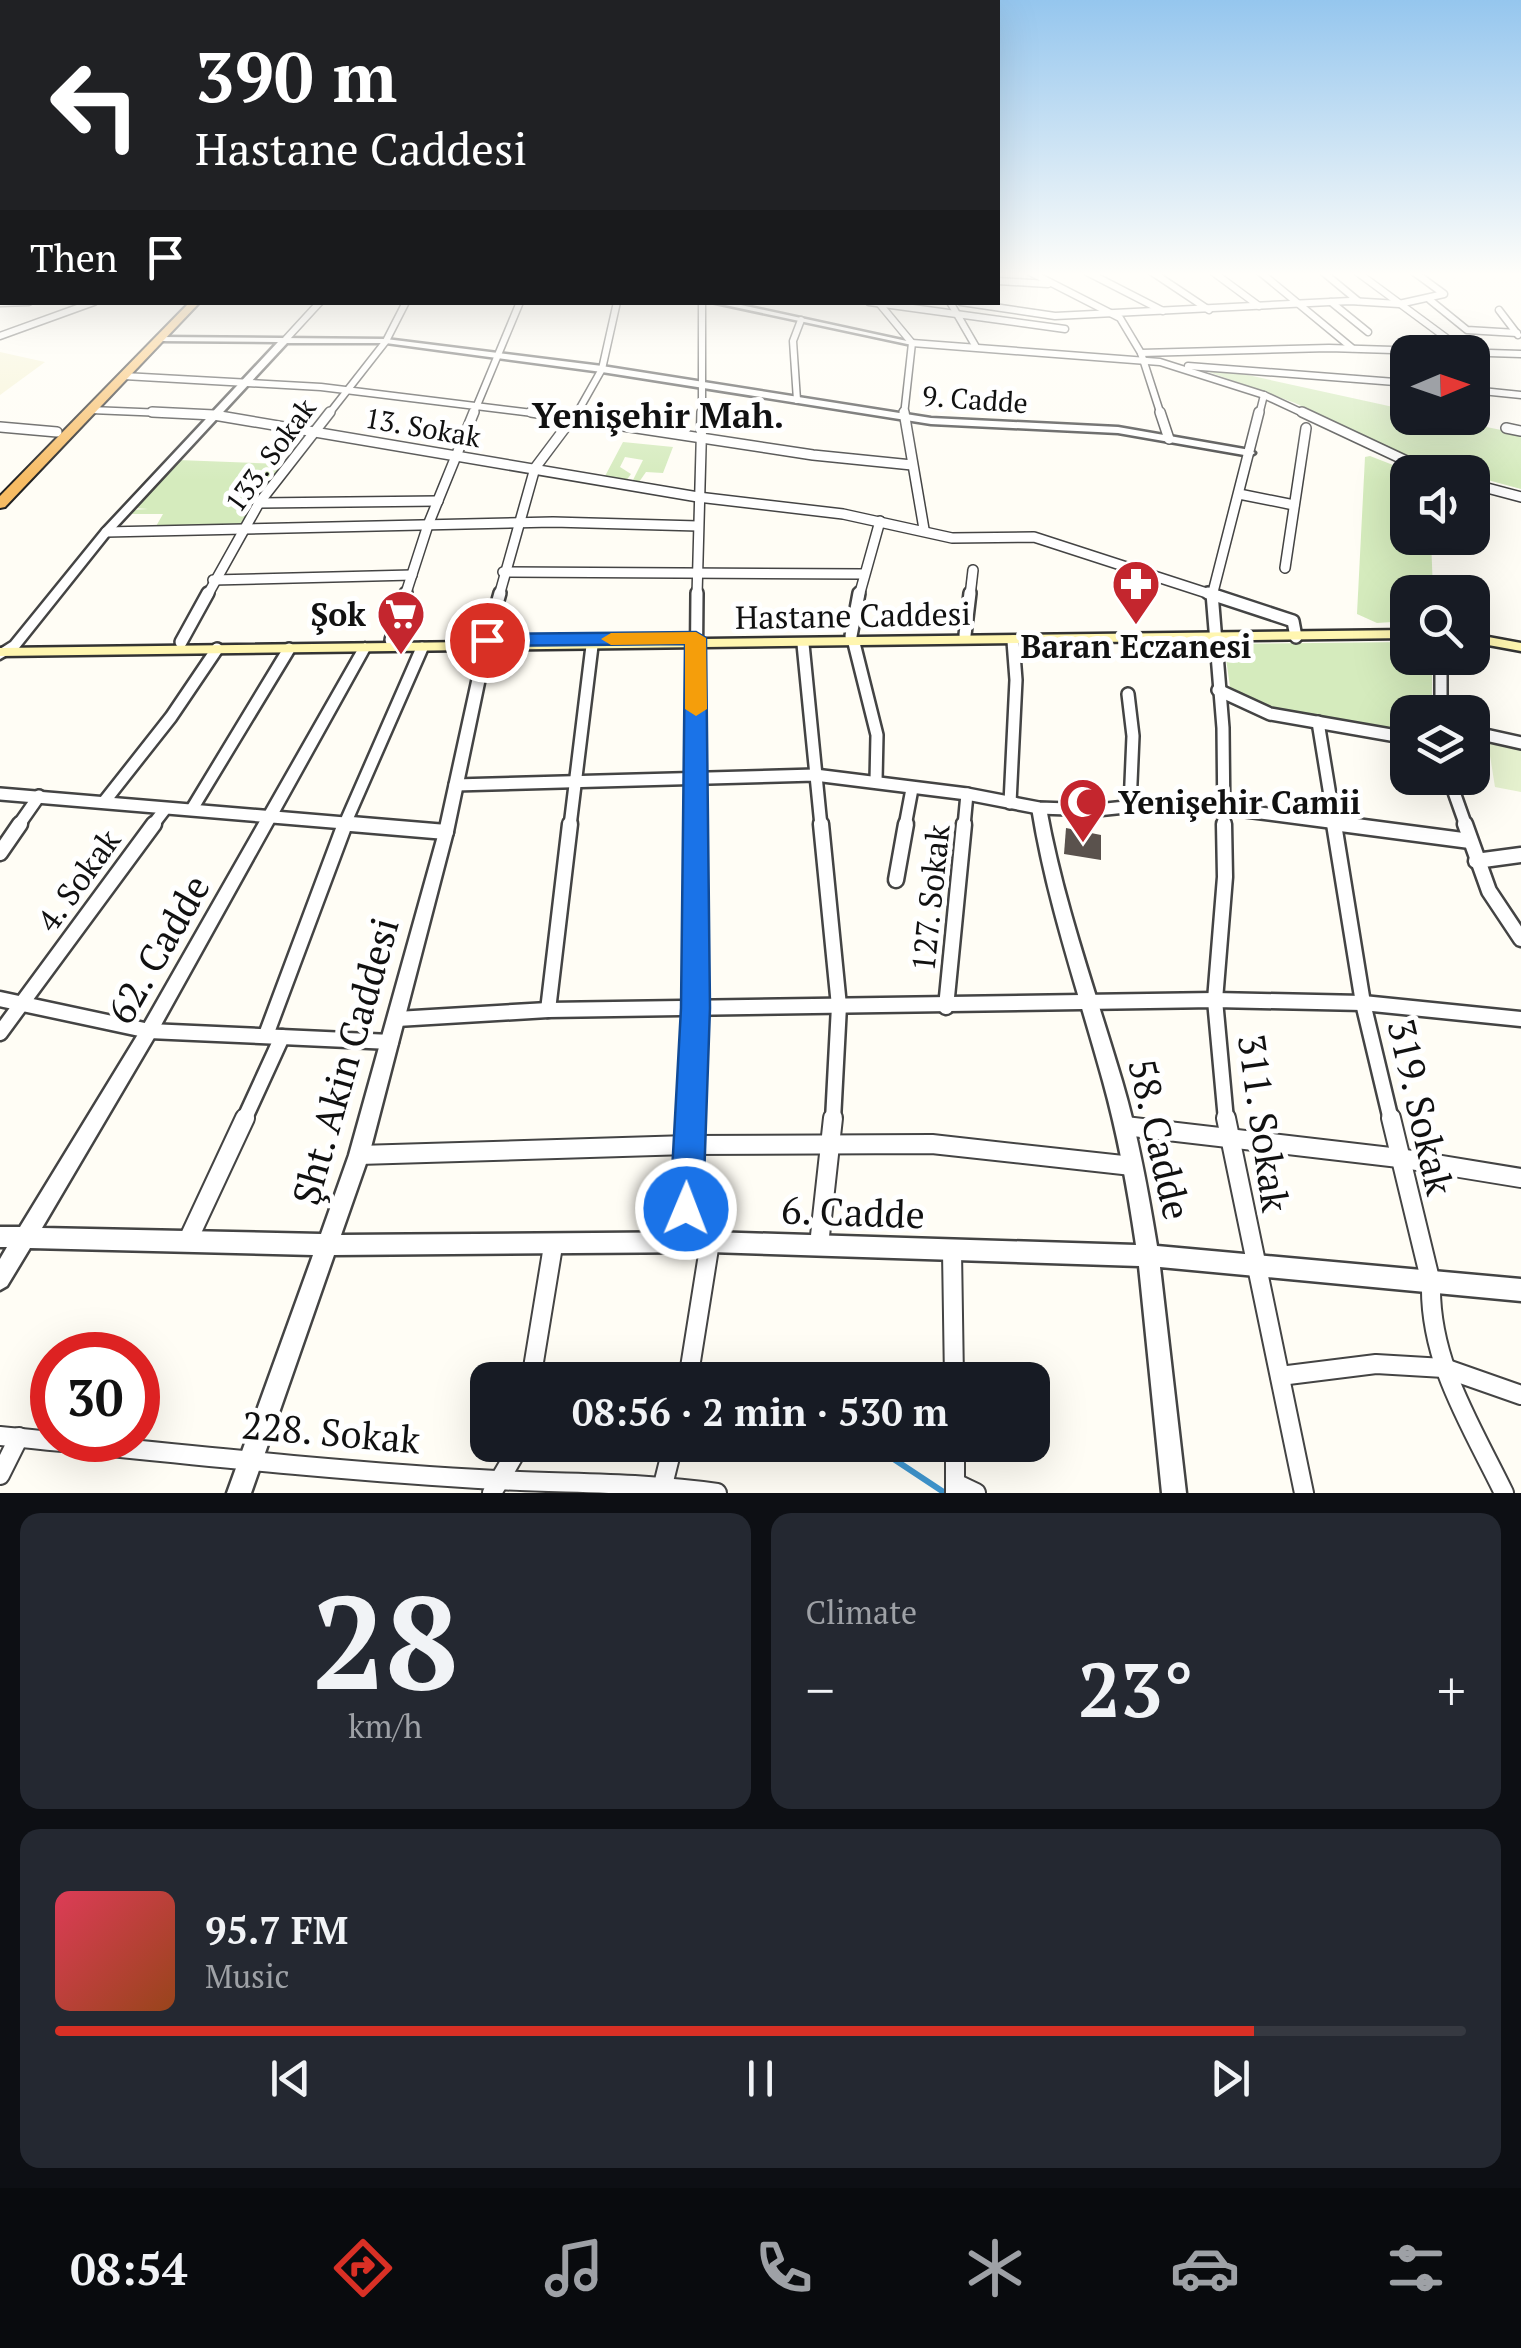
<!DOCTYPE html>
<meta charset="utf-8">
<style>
:root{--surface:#171b24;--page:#242831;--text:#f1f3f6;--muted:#9ea1a6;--line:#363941;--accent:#d93025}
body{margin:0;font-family:"PT Serif",serif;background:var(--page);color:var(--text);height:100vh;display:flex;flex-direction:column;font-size:38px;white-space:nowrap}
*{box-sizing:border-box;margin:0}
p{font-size:32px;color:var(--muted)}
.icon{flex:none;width:55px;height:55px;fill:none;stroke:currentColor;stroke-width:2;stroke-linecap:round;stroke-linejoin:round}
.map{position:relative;height:1493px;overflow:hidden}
.details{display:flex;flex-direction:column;gap:20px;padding:20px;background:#0d0f14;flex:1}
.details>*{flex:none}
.top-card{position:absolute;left:0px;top:0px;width:1000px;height:305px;box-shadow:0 10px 40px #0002;background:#202124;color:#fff;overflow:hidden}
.needle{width:65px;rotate:88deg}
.fabs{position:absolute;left:1390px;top:335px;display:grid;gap:20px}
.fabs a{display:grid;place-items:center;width:100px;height:100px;border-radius:20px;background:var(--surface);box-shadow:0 10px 40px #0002;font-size:50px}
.speed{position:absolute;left:30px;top:1332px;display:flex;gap:20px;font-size:50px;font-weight:700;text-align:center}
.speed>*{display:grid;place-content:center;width:130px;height:130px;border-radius:50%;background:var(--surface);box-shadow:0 10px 40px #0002;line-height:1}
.speed .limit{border:15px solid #d22;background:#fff;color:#111}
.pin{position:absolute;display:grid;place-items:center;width:85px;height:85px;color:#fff;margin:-42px;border:5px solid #fff;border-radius:50%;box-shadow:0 2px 10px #0007}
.me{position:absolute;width:110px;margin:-55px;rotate:1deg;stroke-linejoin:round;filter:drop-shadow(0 0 8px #0008)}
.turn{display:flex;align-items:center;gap:35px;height:210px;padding:0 30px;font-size:45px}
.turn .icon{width:130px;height:130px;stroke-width:2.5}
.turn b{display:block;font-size:70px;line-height:85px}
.then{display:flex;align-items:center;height:95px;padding:0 30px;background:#0003;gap:20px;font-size:38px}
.big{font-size:75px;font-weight:800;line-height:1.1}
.details .card{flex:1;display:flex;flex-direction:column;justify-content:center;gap:15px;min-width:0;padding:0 35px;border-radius:20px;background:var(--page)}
.details .dial{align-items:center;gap:0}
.dial b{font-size:130px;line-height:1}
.song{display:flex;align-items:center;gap:30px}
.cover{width:120px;height:120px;border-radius:15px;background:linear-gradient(135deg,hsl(350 70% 55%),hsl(20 70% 35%))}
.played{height:10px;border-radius:5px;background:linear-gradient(90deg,var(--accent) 85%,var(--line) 85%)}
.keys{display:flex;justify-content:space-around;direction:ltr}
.heat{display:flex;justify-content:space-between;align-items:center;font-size:55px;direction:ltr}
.details .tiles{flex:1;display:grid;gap:20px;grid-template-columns:1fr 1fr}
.card:last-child{grid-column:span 2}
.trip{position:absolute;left:470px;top:1362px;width:580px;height:100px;border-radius:20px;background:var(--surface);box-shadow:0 10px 40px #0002;font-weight:800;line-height:100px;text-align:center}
.dock{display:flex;height:160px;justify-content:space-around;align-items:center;background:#090b0e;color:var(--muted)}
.dock .icon{width:70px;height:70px}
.dock .active{color:var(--accent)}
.dock b{font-size:45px;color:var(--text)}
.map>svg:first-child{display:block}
.farmland{fill:#f6f3d4}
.green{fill:#d5ebbd}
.pitch{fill:#e6f2cf}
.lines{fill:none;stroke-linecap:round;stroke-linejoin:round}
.stream{stroke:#3f96cf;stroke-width:6}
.building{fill:#5a524d}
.minor-far4-casing{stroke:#444;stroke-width:9}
.minor-far3-casing{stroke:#444;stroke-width:12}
.minor-far2-casing{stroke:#444;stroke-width:16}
.minor-far1-casing{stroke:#444;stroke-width:19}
.minor-casing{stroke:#444;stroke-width:22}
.tertiary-casing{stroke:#444;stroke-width:5}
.secondary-casing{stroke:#333;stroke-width:5}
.trunk-casing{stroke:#222;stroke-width:4}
.minor-far4{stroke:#fff;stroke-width:6}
.minor-far3{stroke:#fff;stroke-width:9}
.minor-far2{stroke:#fff;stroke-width:11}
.minor-far1{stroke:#fff;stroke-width:14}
.minor{stroke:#fff;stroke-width:18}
.tertiary{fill:#fff;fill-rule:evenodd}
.secondary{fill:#fff6b0;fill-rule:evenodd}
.trunk{fill:#f7bc64;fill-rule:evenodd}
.route{fill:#1a73e8;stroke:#114b97;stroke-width:2.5}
.slow{fill:#f59e0b}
.labels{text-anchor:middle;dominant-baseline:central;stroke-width:10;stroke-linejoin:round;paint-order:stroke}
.far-street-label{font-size:28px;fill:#111;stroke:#fff}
.poi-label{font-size:32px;font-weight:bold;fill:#111;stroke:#fff;text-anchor:end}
.street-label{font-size:32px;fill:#111;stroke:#fff}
.far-district-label{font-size:35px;font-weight:bold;fill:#111;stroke:#fff}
.near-street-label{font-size:38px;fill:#111;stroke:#fff}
</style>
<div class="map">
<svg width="1521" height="1493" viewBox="0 0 1521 1493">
<rect width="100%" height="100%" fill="#fffdf5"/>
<path class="farmland" d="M 0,352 L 45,362 L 0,395 Z"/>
<g class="green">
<path d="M 1195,367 L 1225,370 L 1407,410 L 1408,418 L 1442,418 L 1521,434 L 1521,489 L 1473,476 L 1472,472 L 1429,467 L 1295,403 Z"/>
<path d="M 623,442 L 673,447 L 663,473 L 646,472 L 639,482 L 632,482 L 643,460 L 625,457 L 620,467 L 631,474 L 626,481 L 604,478 Z"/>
<path d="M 1370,456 L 1411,472 L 1408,472 L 1408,538 L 1431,538 L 1433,592 L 1408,592 L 1407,621 L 1377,623 L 1357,614 L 1365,457 Z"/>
<path d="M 178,460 L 283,464 L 239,526 L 155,528 L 163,514 L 128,514 L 131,510 L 148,509 L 134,508 Z"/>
<path d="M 1407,642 L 1408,658 L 1432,658 L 1432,712 L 1408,712 L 1407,734 L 1270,709 L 1230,687 L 1224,644 Z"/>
</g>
<path class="pitch" d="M 1488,743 L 1521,750 L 1521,792 L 1495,787 Z"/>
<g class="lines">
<path class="stream" d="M 854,1445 L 880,1450 L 945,1493"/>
</g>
<path class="building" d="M 1066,828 L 1101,835 L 1101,860 L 1064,854 Z"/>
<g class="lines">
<g class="minor-far4-casing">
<g id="minor-far4">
<path d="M 1030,272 L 1120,318 L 1141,353 L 1161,415"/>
<path d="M 1087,272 L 1163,311"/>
<path d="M 1152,272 L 1209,310"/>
<path d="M 1213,272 L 1259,306"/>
<path d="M 1260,272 L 1352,348"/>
<path d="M 1323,272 L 1358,301"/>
<path d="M 1357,272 L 1464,351"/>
<path d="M 998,281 L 1048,284"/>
<path d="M 1430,300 L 1467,330 L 1517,333"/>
<path d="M 702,302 L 702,415"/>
<path d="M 869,302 L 1065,329"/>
<path d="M 878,302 L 912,343 L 904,415"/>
<path d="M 950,302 L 976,347"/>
<path d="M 961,302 L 1055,316 L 1350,301 L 1399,304 L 1444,294 L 1414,272"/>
<path d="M 1331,302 L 1368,332"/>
<path d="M 0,303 L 29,302"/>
<path d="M 1499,310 L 1518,335"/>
<path d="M 0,336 L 94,302"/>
<path d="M 286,339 L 320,302"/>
<path d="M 912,343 L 1160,362 L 1264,395 L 1307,415"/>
<path d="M 1141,353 L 1329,348 L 1521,354"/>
<path d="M 1188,366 L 1408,383"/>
<path d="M 124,376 L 321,387 L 549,415"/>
<path d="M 1472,390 L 1521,395"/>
<path d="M 797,400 L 793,341 L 801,320"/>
<path d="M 91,410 L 213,415"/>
<path d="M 328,415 L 386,341 L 406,302"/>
<path d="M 473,415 L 520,302"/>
<path d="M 576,415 L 602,369 L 617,302"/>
<path d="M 1259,415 L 1264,395"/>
</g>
</g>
<g class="minor-far3-casing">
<g id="minor-far3">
<path d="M 152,412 L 214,415 L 698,497 L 843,514 L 952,538 L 1034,537 L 1216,596"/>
<path d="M 531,412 L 813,455 L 912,465"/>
<path d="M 904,412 L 924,529"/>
<path d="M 1160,412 L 1169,439"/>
<path d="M 1302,412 L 1430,472"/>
<path d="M 0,427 L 57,432"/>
<path d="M 1506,428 L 1521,431"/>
<path d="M 1472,484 L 1521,497"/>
<path d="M 1239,494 L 1294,505"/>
<path d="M 259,503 L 438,501"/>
<path d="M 106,532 L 553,522 L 698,526"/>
<path d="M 1285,568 L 1306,428"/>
<path d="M 503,572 L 863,574"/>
<path d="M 213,580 L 412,575"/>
<path d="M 207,596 L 259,503 L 330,412"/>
<path d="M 405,596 L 428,525 L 474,412"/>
<path d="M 499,596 L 535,468 L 577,412"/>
<path d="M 697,596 L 702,412"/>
<path d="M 859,596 L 880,521"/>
<path d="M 970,596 L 973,570"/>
<path d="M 1212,596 L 1259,412"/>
</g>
</g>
<g class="minor-far2-casing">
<g id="minor-far2">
<path d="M 1208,593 L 1293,621 L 1296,637"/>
<path d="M 1212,593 L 1223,728 L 1224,826"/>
<path d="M 965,635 L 970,593"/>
<path d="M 851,636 L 859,593"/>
<path d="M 391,640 L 406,593"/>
<path d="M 487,640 L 500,593"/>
<path d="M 181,642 L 208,593"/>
<path d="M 854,643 L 877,735 L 876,781"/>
<path d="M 803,644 L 821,826"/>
<path d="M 1441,658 L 1441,712"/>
<path d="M 1218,690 L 1270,714 L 1408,738"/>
<path d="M 1128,694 L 1133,736 L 1130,806"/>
<path d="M 1318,722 L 1335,826"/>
<path d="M 1472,732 L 1521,743"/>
<path d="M 1449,778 L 1466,826"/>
<path d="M 455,785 L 815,775 L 967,794 L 1039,808 L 1097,810 L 1154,804 L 1222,808 L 1360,826"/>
<path d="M 0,794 L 380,826"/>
<path d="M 104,802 L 171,717 L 217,649"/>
<path d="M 1010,803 L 1016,680 L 1013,641"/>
<path d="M 192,809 L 289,649"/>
<path d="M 18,826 L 39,796"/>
<path d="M 152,826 L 165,809"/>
<path d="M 344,826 L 422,648"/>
<path d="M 570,826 L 592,646"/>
<path d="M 695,826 L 697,593"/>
<path d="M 905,826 L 912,789"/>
<path d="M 964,826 L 967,794"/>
</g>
</g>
<g class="minor-far1-casing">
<g id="minor-far1">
<path d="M 351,824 L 446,832"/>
<path d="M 821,824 L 839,1006 L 833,1120"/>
<path d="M 1224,824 L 1225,877 L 1215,1000 L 1226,1120"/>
<path d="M 1334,824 L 1363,1003 L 1391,1120"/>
<path d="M 1341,824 L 1470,841"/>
<path d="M 1465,824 L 1489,891 L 1521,939"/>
<path d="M 0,853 L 20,824"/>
<path d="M 1476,861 L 1521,855"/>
<path d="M 896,880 L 906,824"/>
<path d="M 0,999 L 149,1031 L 391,1042"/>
<path d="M 946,1007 L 964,824"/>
<path d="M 548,1010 L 570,824"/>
<path d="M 397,1019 L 548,1010 L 1215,1000 L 1363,1003 L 1521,1019"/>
<path d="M 0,1033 L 154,824"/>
<path d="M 266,1035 L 345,824"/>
<path d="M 244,1120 L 282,1037"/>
<path d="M 691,1120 L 695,824"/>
</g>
</g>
<g class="minor-casing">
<g id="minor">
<path d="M 1226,1118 L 1304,1493"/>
<path d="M 1391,1118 L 1431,1283 C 1429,1361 1471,1425 1504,1493"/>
<path d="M 1125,1126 L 1399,1158 L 1521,1178"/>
<path d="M 359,1155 L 688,1145 L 932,1144 L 1132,1166"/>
<path d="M 188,1240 L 245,1118"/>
<path d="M 686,1242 L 691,1118"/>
<path d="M 819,1245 L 833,1118"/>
<path d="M 952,1251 L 954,1380"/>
<path d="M 1280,1376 L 1376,1364 L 1444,1368 L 1521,1395"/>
<path d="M 531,1380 L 553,1246"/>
<path d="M 688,1380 L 710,1242"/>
<path d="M 0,1436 C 165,1452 330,1471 496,1480 C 570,1484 643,1482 717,1493"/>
<path d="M 955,1445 L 955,1493"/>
<path d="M 0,1475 L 19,1437"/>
<path d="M 955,1483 L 976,1493"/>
<path d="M 662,1489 L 673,1445"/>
<path d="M 492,1493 L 520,1445"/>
</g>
</g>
<g class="tertiary-casing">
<g id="tertiary">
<path d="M 711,302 L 727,302 L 916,343 L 912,345 Z"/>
<path d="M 157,337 L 386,339 L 602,366 L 931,418 L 1118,427 L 1250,450 L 1255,453 L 1250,456 L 1118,433 L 931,424 L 602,372 L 386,343 L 287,343 L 110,534 L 19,648 L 0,659 L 0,649 L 11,642 L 102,530 L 278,342 L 160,341 L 156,339 Z"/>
<path d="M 487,636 L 493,640 L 453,832 L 369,1155 L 341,1235 L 710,1232 L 1136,1245 C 1128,1190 1118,1135 1103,1081 C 1078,990 1047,902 1032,808 L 1034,804 L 1044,804 L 1046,808 C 1063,902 1095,990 1122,1081 C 1138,1135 1148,1191 1157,1246 L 1521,1279 L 1521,1301 L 1160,1267 L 1186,1493 L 1162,1493 L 1139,1266 L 710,1252 L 334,1255 L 251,1493 L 227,1493 L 313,1255 L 30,1248 L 7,1286 L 0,1290 L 0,1259 L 7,1247 L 0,1247 L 0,1227 L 20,1227 L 143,1026 L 359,647 L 365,643 L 371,647 L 155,1036 L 42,1228 L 321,1234 L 349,1155 L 439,832 L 481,640 Z"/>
</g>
</g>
<g class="secondary-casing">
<g id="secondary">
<path d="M 1408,630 L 1408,638 L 0,656 L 0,648 Z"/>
<path d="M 1472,634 L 1521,643 L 1521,651 L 1472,642 Z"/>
</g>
</g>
<g class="trunk-casing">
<path id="trunk" d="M 190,302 L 200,302 L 5,507 L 0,508 L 0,496 Z"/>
</g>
<use href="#minor-far4" class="minor-far4"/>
<use href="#minor-far3" class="minor-far3"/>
<use href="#minor-far2" class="minor-far2"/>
<use href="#minor-far1" class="minor-far1"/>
<use href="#minor" class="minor"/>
<use href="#tertiary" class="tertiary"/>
<use href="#secondary" class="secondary"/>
<use href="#trunk" class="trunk"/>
</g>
<linearGradient id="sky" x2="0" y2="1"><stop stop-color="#95c6ee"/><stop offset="0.57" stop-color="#fffefa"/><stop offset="1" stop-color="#fffefa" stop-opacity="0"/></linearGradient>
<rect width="1521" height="481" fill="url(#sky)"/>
<path class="route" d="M 696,632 L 706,638 L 710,1008 L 703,1209 L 698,1221 L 686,1226 L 675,1221 L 670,1209 L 681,1008 L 685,644 L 487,646 L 477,640 L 487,634 Z"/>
<path class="slow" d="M 696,632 L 706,638 L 707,709 L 696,716 L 685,709 L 685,644 L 611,645 L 601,639 L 611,633 Z"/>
<defs>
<g id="pharmacy-pin" transform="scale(2.5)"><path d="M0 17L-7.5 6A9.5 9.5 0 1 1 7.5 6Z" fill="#c4262e" stroke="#fff"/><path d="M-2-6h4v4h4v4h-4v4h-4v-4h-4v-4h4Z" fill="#fff"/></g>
<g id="supermarket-pin" transform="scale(2.5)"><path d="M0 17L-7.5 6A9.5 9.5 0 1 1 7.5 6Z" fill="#c4262e" stroke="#fff"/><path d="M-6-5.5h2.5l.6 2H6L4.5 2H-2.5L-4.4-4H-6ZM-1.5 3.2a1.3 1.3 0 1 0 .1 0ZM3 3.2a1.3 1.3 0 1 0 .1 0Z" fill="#fff"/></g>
<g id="mosque-pin" transform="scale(2.5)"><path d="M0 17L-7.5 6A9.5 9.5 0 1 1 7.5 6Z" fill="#c4262e" stroke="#fff"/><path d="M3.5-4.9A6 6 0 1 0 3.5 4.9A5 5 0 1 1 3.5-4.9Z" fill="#fff"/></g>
</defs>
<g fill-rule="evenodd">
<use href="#pharmacy-pin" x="1136" y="584"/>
<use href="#supermarket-pin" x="401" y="614"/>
<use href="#mosque-pin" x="1083" y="802"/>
</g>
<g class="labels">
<g class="far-street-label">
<text transform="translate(975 399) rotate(4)">9. Cadde</text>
<text transform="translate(423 427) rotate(10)">13. Sokak</text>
<text transform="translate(270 455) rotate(-54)">133. Sokak</text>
</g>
<g class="poi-label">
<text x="366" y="614">Şok</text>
<text x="1136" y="646" text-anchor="middle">Baran Eczanesi</text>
<text x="1118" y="802" text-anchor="start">Yenişehir Camii</text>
</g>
<g class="street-label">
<text transform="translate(853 615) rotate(-1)">Hastane Caddesi</text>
<text transform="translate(78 880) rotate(-54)">4. Sokak</text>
<text transform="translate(930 898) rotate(-84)">127. Sokak</text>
</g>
<g class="far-district-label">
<text x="658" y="415">Yenişehir Mah.</text>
</g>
<g class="near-street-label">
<text transform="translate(158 949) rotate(-60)">62. Cadde</text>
<text transform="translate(345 1061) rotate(-74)">Şht. Akin Caddesi</text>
<text transform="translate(1421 1107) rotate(77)">319. Sokak</text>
<text transform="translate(1264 1123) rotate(82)">311. Sokak</text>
<text transform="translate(1160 1139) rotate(77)">58. Cadde</text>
<text transform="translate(853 1212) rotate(2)">6. Cadde</text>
<text transform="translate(331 1432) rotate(5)">228. Sokak</text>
</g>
</g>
</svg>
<div class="fabs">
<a><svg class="needle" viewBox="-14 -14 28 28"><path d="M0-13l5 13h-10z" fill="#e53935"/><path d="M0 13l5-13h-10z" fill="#9ea1a6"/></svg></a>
<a><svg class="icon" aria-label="sound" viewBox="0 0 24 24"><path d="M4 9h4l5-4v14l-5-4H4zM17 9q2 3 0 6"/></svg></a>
<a><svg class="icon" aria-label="search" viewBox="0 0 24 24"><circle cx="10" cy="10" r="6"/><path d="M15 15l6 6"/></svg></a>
<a><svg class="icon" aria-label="layers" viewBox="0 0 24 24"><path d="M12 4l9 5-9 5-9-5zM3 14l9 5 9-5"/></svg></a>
</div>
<div class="speed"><div class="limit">30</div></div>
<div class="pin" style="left:487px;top:640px;background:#d93025"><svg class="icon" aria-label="arrive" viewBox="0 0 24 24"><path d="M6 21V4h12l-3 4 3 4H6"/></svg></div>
<svg class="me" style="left:686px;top:1209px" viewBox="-20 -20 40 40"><circle r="17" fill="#1a73e8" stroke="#fff" stroke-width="3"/><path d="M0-11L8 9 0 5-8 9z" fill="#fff"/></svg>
<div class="trip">08:56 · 2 min · 530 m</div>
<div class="top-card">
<div class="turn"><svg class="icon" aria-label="left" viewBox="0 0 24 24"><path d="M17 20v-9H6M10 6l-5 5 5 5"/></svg><div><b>390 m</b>Hastane Caddesi</div></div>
<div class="then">Then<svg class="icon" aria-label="arrive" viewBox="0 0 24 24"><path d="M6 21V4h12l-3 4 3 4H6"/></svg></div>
</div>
</div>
<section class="details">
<div class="tiles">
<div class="card dial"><b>28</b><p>km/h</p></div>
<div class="card"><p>Climate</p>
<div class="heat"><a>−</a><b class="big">23°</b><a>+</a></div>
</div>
<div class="card">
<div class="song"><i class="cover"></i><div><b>95.7 FM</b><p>Music</p></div></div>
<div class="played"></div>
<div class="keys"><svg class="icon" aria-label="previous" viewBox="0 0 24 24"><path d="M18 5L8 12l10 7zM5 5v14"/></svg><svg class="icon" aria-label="pause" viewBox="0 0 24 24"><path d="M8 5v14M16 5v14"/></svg><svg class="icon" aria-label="next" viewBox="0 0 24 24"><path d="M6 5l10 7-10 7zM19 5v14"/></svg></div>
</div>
</div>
</section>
<nav class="dock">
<b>08:54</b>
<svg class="icon active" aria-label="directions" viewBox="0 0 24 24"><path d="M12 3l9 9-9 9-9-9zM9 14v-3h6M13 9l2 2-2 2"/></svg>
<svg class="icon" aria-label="music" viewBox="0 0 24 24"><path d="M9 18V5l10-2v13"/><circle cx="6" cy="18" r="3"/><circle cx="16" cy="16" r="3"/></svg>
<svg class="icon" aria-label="phone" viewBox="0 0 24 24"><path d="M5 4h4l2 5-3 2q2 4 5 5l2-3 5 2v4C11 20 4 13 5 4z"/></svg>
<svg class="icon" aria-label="climate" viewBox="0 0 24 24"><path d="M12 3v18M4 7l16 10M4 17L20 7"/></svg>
<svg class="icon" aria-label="car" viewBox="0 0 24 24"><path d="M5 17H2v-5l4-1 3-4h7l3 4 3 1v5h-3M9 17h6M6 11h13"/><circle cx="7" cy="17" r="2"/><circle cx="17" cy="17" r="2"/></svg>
<svg class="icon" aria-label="filters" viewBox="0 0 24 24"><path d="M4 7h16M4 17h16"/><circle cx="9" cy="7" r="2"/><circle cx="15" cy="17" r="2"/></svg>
</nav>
